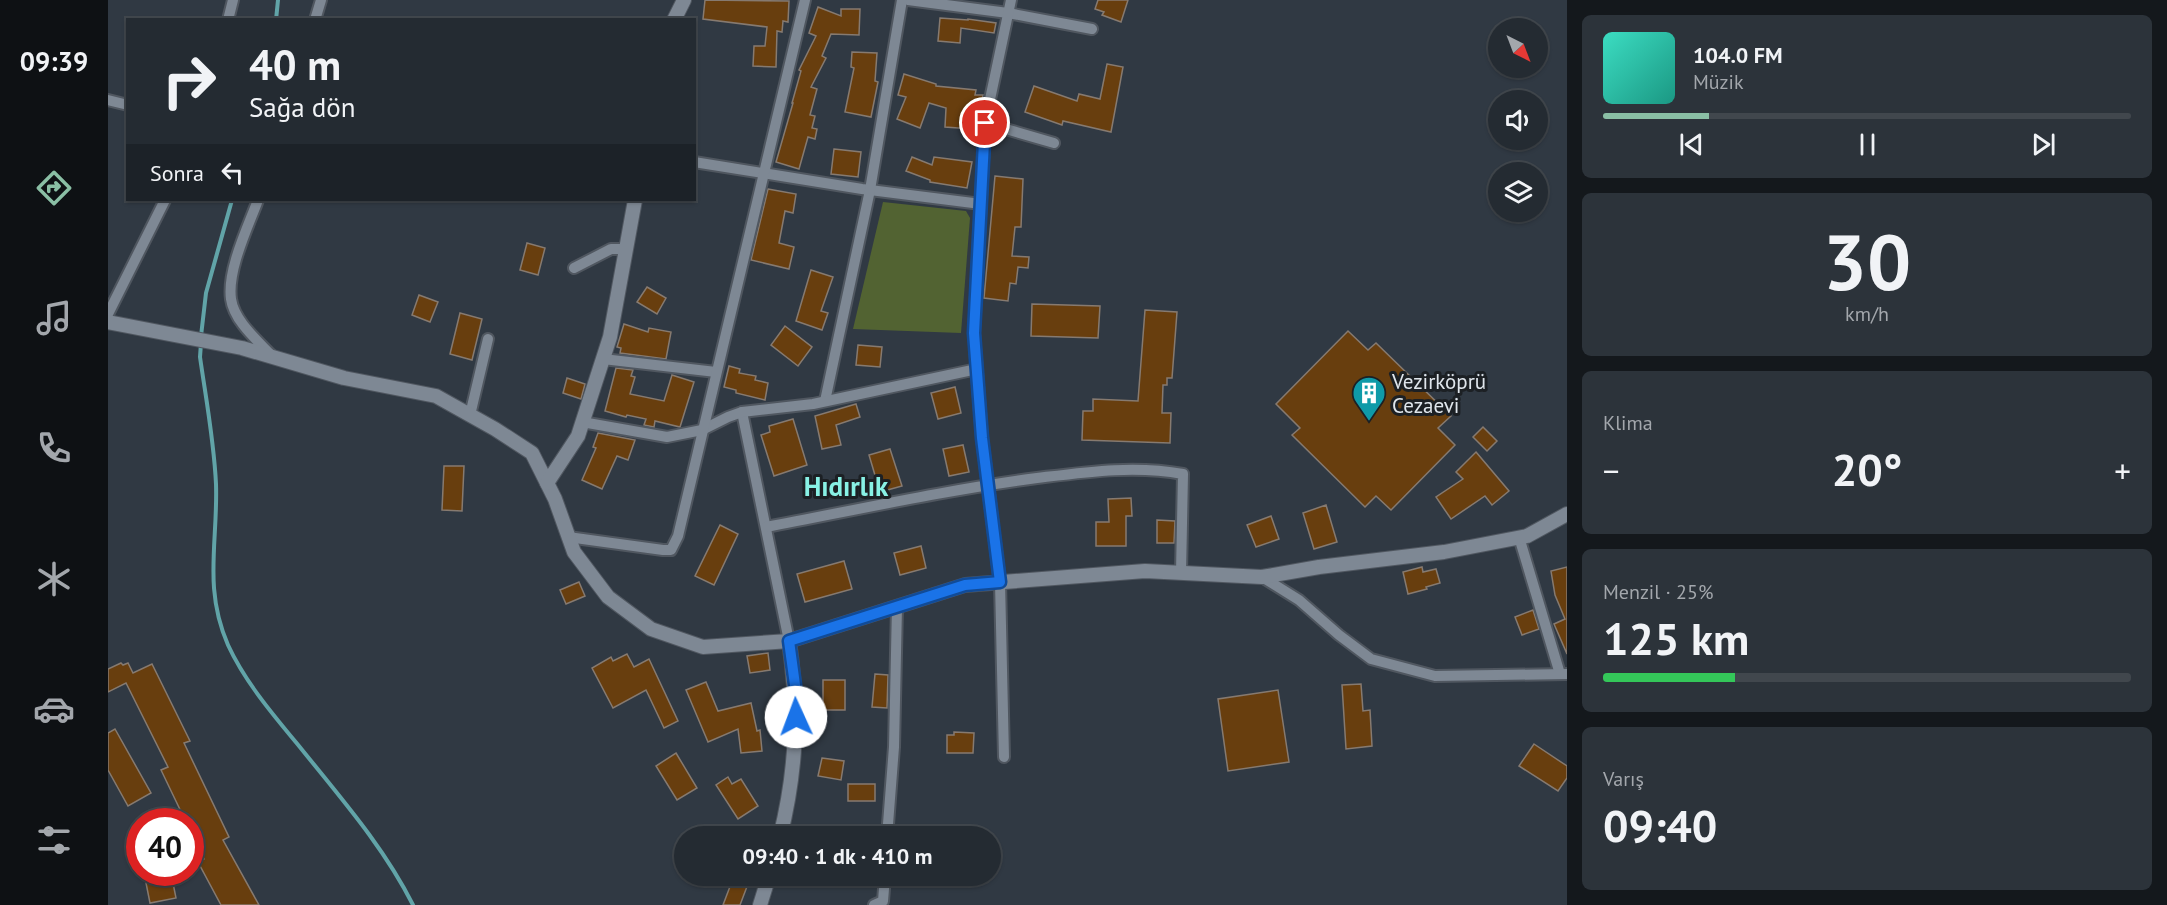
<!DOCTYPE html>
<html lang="tr">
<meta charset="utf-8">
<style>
:root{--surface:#242b32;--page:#2c333a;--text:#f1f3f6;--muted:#a3a7ac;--line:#41474d;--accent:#8abfa5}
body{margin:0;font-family:"PT Sans",sans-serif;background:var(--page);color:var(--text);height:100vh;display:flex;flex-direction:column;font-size:22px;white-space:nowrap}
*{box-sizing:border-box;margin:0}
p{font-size:20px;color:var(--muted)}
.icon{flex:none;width:33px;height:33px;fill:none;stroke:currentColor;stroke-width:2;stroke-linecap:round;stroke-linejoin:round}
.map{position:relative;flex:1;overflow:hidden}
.drawer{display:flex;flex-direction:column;gap:15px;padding:15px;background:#14181c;width:600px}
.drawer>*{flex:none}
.guide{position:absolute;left:18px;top:18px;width:570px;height:183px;border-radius:0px;box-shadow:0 2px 4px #0004,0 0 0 2px var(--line);background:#242b32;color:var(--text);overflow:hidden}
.needle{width:39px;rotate:138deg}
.controls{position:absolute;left:1380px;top:18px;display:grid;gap:12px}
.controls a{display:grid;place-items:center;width:60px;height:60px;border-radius:50%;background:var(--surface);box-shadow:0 2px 4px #0004,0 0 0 2px var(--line);font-size:30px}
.speed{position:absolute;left:18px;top:808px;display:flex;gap:12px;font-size:30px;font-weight:700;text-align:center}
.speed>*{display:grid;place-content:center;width:78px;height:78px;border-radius:50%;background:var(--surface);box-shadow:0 2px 4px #0004,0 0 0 2px var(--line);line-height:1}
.speed .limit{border:9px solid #d22;background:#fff;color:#111}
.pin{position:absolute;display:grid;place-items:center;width:51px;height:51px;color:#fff;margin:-26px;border:3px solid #fff;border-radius:50%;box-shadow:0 2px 6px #0007}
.me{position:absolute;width:66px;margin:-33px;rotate:358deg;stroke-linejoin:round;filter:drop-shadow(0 0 4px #0008)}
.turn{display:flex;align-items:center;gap:21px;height:126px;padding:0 24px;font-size:27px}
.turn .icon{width:78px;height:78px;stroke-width:2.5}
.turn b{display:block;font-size:42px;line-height:51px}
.then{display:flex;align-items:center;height:57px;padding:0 24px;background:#0003;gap:12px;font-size:22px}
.big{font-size:45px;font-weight:700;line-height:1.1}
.drawer .widget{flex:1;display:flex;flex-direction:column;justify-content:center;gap:9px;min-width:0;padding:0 21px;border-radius:9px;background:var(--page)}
.drawer .dial{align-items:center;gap:0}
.dial b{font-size:78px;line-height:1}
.song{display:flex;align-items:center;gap:18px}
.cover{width:72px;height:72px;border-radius:9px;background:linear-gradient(135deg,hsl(170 70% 55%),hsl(170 70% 35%))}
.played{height:6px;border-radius:3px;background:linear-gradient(90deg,var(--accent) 20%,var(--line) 20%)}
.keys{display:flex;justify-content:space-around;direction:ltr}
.heat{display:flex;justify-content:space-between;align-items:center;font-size:33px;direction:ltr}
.charge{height:9px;border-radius:4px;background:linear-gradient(90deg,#34c759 25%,var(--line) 0)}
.trip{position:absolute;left:566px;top:826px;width:327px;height:60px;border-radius:30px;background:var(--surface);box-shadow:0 2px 4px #0004,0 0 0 2px var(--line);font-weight:700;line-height:60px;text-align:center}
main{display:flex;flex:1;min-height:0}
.menu{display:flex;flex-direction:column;width:108px;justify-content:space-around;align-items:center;background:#0e1114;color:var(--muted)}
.menu .icon{width:42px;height:42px}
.menu .active{color:var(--accent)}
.menu b{font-size:27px;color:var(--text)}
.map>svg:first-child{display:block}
.green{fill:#526332}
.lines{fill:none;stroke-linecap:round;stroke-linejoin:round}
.stream{stroke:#61a4a8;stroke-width:4}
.building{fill:#683e0e;stroke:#867a70;stroke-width:1.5}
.minor-casing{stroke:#505760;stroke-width:14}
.tertiary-casing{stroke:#505760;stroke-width:16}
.minor{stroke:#7e8894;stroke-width:10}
.tertiary{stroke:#7e8894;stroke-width:14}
.route-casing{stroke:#114b97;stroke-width:15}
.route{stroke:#1a73e8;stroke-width:10}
.labels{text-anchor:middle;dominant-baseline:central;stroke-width:6;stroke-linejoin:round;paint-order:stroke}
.poi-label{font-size:21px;fill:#e0e6ec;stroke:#1c2024;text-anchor:start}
.district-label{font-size:27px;font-weight:bold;fill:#88f1e5;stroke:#1c2024}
</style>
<main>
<nav class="menu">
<b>09:39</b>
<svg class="icon active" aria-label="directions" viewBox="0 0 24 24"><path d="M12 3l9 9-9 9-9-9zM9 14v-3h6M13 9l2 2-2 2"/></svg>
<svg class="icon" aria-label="music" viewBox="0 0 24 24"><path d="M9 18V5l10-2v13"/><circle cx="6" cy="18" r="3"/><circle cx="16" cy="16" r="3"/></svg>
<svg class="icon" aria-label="phone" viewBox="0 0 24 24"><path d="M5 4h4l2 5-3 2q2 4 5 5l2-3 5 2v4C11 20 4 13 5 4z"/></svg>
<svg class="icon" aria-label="climate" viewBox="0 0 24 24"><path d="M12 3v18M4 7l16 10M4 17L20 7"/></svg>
<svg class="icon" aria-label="car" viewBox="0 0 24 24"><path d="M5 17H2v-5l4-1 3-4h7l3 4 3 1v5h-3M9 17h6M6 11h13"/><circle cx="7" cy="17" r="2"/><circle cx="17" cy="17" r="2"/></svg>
<svg class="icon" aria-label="filters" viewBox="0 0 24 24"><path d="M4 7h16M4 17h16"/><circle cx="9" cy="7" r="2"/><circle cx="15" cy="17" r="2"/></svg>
</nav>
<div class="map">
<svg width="1459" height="905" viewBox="0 0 1459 905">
<rect width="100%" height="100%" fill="#303943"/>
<path class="green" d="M 775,202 L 858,211 L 862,218 L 853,333 L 745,329 Z"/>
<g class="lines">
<g class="stream">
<path d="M 168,20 L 170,0"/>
<path d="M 93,336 L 98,293 L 124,200"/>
<path d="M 93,343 L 92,357 C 98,399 106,441 108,484 C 110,542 95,588 120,645 C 137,682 166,716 191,746 C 232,797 276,847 305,905"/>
</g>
</g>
<g class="building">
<path d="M 597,0 L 681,1 L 680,22 L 675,21 L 674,32 L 669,31 L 668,67 L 645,66 L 646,46 L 657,46 L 659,27 L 595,19 Z"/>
<path d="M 990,0 L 1020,0 L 1013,22 L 994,15 L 996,12 L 987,9 Z"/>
<path d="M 710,7 L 733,16 L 733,9 L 752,9 L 751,35 L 723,34 L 714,56 L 718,58 L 703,87 L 709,89 L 702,115 L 707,116 L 704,128 L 709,129 L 707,139 L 700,137 L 691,169 L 668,162 L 685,103 L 684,103 L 693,71 L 691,70 L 708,36 L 701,33 Z"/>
<path d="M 832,18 L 860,20 L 860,19 L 888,23 L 886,33 L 853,28 L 852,43 L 830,41 Z"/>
<path d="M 744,52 L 769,53 L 767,81 L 770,82 L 763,117 L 737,112 L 746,68 L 743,67 Z"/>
<path d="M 999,64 L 1015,67 L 1003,132 L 955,121 L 954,125 L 917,112 L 926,86 L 969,101 L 971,94 L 992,99 Z"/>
<path d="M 796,74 L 828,84 L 828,86 L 868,90 L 867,95 L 875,95 L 872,109 L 866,108 L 864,129 L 837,127 L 838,108 L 821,103 L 812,128 L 789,119 L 798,97 L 790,95 Z"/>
<path d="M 726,149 L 753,152 L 750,177 L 723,174 Z"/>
<path d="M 804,157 L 824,165 L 826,157 L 864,162 L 859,188 L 822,182 L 822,180 L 798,171 Z"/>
<path d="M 887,176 L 915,179 L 913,227 L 907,227 L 904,256 L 921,257 L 920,268 L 910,267 L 908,284 L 902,283 L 900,301 L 876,298 Z"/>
<path d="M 660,189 L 688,194 L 685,213 L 677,211 L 671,243 L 686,247 L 681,269 L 643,260 Z"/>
<path d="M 419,243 L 437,248 L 430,275 L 412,270 Z"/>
<path d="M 703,270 L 725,277 L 713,311 L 720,313 L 714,330 L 688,321 Z"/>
<path d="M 539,287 L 558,298 L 549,314 L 529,302 Z"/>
<path d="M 311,295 L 330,302 L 322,322 L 304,315 Z"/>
<path d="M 924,304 L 992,306 L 990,338 L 923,336 Z"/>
<path d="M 1037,310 L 1069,312 L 1064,378 L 1059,378 L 1059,385 L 1055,385 L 1054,413 L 1063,413 L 1062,443 L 974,440 L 975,411 L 985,411 L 985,399 L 1030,401 Z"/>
<path d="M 352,313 L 374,319 L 364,360 L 342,354 Z"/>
<path d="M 516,324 L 540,332 L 541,328 L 563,332 L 558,359 L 512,353 L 513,348 L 509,347 Z"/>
<path d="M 677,326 L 704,347 L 690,366 L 663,345 Z"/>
<path d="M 1240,331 L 1260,350 L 1268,343 L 1343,416 L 1330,428 L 1347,445 L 1283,510 L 1268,496 L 1257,507 L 1184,435 L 1192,428 L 1168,404 Z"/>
<path d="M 750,345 L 774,347 L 772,367 L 748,365 Z"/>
<path d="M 621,366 L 632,369 L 631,373 L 648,376 L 647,380 L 660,383 L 657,400 L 628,393 L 628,390 L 616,387 Z"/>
<path d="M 508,368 L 525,370 L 523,376 L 527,377 L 522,394 L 556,401 L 564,375 L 586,382 L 572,427 L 547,421 L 546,427 L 536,425 L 538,419 L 519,415 L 518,417 L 497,411 Z"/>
<path d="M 459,378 L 477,384 L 473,399 L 455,393 Z"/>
<path d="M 847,387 L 853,413 L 830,419 L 823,393 Z"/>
<path d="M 748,404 L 752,417 L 728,425 L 733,445 L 714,449 L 707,416 Z"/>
<path d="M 685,419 L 699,465 L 666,476 L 653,435 L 662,432 L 661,426 Z"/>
<path d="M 1375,427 L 1389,441 L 1379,451 L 1365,437 Z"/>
<path d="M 490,433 L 527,440 L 520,460 L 509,456 L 494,489 L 474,480 L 488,448 L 485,447 Z"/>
<path d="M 855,445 L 861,472 L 841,476 L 835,449 Z"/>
<path d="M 782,449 L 794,486 L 772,492 L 761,455 Z"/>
<path d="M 1368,452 L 1401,491 L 1384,505 L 1377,496 L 1343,519 L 1328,497 L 1355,479 L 1348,472 Z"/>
<path d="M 336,466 L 356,466 L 354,511 L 334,510 Z"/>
<path d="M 1023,498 L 1024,516 L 1018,516 L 1018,546 L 988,546 L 988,522 L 1001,522 L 1000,499 Z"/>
<path d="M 1218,505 L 1229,542 L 1206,549 L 1195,513 Z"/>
<path d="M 1163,516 L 1171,539 L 1148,547 L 1139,525 Z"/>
<path d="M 1049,520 L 1067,521 L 1066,543 L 1049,543 Z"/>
<path d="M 612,525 L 630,534 L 606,585 L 587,576 Z"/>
<path d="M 813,546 L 818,568 L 792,575 L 786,553 Z"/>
<path d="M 736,561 L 744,589 L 697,602 L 689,574 Z"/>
<path d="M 1314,567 L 1315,572 L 1328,569 L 1332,583 L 1318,587 L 1319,589 L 1300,594 L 1295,572 Z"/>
<path d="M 1459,567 L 1459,654 L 1446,624 L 1457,619 L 1447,595 L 1443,571 Z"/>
<path d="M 471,582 L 477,596 L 458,604 L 452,590 Z"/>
<path d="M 1425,610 L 1431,629 L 1414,635 L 1407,617 Z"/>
<path d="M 660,653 L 662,670 L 642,673 L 639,656 Z"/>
<path d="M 519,654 L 526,667 L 541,659 L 570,721 L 556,728 L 538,690 L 505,708 L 484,668 L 503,657 L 505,661 Z"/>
<path d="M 13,663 L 15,665 L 20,663 L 25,673 L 44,664 L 82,741 L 76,743 L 121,837 L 115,840 L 151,905 L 113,905 L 90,862 L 96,859 L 82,830 L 82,822 L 78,822 L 53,770 L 60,767 L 18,683 L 0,692 L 0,669 Z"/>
<path d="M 767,674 L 780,675 L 779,708 L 764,707 Z"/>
<rect x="715" y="680" width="22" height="30"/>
<path d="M 598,682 L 610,711 L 643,703 L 649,731 L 652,730 L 654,751 L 633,753 L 630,729 L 600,742 L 578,690 Z"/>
<path d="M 1253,684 L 1255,711 L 1262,710 L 1264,746 L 1238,749 L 1234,685 Z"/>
<path d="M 1170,690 L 1181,762 L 1120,771 L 1110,699 Z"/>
<path d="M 7,729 L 43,793 L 20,806 L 0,770 L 0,733 Z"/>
<path d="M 846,732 L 866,733 L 865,753 L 839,753 L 839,735 L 846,735 Z"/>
<path d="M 1426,744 L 1459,766 L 1459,778 L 1450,791 L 1411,766 Z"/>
<path d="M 568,753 L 589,788 L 569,800 L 548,766 Z"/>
<path d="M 714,758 L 736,761 L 733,780 L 710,776 Z"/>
<path d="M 620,777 L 624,784 L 633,779 L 650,806 L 630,819 L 608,785 Z"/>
<rect x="740" y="784" width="27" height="17"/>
<path d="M 36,873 L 63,873 L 68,898 L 42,903 Z"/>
<path d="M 626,876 L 643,876 L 632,905 L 615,905 Z"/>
</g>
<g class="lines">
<g class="minor-casing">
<g id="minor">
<path d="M 800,0 L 900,13 L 984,29"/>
<path d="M 120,20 L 125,0"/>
<path d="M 207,20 L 213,0"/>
<path d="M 0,100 L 20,105"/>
<path d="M 877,123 L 946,143"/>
<path d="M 586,162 L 754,189 L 873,204"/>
<path d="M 150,200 C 140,227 119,270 123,299 C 126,321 150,341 164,356"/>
<path d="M 466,268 L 503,249 L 518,249"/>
<path d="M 0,314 L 57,200"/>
<path d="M 495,359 L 608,372"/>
<path d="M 717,401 L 762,190 L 794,0"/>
<path d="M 634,412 L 681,641"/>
<path d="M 362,415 L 380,339"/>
<path d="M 474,422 L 559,437 L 594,430 L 620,417 L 634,412 L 705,404 L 869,369"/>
<path d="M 658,527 C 748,510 838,490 929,478 C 978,472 1026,465 1075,474 L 1073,573"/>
<path d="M 460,537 L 555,550 L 563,550 L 570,536 L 697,0"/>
<path d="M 1411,537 L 1452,674"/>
<path d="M 1154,577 L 1191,600 L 1231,635 L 1263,659 L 1327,676 L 1459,674"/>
<path d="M 896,757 L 892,582 L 874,438 L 866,333 L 877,123 L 903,0"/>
<path d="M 779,837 L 786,747 L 789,606"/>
<path d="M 766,905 L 775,901 L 777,876"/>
</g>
</g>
<g class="tertiary-casing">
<g id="tertiary">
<path d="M 566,20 L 576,0"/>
<path d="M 0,322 L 134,348 L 236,378 L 328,396 L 387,429 L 424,453 L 447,499 L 466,552 L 500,597 L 543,629 L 595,647 L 681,641 L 857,585 L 1037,571 L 1154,577 L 1211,567 L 1336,552 L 1419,536 L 1459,514"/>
<path d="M 439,483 L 470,436 L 502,337 L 527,200"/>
<path d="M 672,837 C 689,769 691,709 681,641"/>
<path d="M 652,905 L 661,876"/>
</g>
</g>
<use href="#minor" class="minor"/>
<use href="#tertiary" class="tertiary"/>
</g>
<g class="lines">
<g class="route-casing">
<path id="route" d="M 688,717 L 687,685 L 681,641 L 857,585 L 892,582 L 874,438 L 866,333 L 877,123"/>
</g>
<use href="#route" class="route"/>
</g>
<defs>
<g id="building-pin" transform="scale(1.725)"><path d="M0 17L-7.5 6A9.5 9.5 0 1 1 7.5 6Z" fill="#0f9aa8" stroke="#1c2024"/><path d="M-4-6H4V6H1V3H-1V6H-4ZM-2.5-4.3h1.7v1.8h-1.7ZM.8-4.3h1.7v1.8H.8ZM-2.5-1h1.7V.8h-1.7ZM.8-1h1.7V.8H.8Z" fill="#fff"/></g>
</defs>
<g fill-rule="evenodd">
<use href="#building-pin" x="1261" y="393"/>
</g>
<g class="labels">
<g class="poi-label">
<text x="1284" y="381">Vezirköprü<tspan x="1284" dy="24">Cezaevi</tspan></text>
</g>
<g class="district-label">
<text x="738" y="486">Hıdırlık</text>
</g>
</g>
</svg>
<div class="controls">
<a><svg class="needle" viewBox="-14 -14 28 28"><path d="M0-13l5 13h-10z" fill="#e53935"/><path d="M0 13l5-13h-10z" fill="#a3a7ac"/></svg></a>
<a><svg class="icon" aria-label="sound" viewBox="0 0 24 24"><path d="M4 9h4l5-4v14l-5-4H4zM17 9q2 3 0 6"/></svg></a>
<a><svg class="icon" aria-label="layers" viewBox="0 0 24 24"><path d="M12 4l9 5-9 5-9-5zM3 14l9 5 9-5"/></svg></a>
</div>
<div class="speed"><div class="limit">40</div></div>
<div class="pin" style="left:877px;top:123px;background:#d93025"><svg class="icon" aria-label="arrive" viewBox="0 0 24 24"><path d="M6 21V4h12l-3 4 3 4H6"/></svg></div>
<svg class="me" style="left:688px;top:717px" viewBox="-20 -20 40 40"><circle r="19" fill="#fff"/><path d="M0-13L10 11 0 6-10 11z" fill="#1a73e8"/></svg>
<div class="trip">09:40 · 1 dk · 410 m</div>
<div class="guide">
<div class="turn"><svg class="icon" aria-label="right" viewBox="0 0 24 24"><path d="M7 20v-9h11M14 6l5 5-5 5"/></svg><div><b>40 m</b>Sağa dön</div></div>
<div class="then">Sonra<svg class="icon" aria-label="left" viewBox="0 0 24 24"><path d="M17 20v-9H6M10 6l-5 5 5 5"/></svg></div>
</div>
</div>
<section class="drawer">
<div class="widget">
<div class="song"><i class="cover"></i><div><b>104.0 FM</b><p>Müzik</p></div></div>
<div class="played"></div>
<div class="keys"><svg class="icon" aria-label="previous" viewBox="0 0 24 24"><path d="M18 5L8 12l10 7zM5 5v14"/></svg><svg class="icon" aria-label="pause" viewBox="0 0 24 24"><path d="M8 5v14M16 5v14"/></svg><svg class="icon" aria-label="next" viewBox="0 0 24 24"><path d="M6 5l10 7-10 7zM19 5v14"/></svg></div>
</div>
<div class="widget dial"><b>30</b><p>km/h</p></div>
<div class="widget"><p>Klima</p>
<div class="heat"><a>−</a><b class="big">20°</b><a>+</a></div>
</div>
<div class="widget"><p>Menzil · 25%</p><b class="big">125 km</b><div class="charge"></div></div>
<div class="widget"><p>Varış</p><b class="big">09:40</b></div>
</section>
</main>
